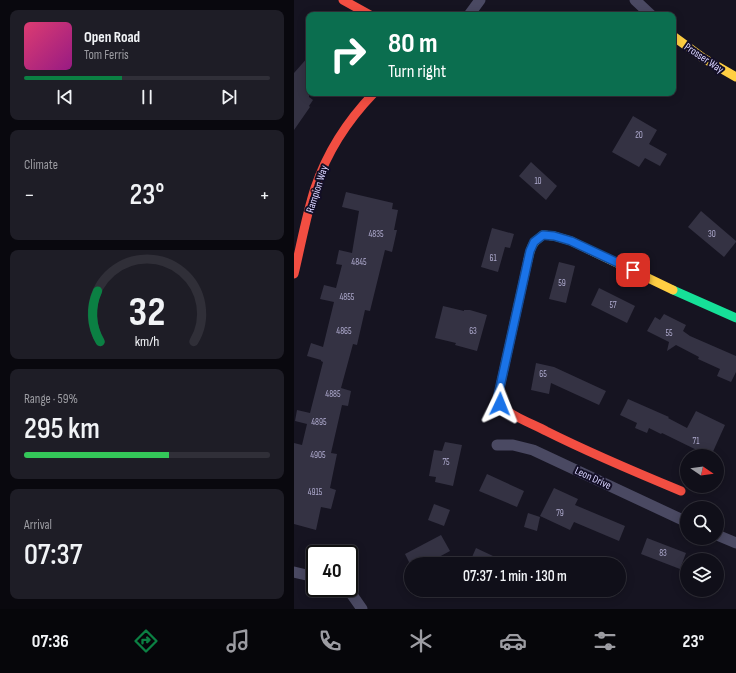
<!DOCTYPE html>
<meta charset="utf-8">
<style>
:root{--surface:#100f19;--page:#1e1d26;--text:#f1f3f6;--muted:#9c9ca2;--line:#302f38;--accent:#0b8043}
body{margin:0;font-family:"Sofia Sans Condensed",sans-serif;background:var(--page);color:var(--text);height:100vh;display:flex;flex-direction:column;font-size:15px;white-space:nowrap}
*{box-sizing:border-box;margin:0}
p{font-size:13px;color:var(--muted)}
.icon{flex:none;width:22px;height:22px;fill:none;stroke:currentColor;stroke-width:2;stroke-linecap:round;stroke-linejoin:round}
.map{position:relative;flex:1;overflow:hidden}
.sheet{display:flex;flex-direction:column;gap:10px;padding:10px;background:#09080e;width:294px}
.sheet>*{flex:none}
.guide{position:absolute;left:12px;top:12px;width:370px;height:84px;border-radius:8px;box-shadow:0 2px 10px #0003,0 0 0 1px var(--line);background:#0b6e4f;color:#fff;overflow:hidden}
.needle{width:26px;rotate:103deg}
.tools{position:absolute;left:386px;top:449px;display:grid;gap:8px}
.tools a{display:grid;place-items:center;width:44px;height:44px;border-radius:50%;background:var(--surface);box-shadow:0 2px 10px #0003,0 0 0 1px var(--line);font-size:20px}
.speed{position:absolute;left:12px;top:545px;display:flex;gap:8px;font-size:20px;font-weight:700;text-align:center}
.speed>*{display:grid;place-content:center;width:52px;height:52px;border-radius:50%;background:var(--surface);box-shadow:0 2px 10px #0003,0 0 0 1px var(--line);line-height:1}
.speed .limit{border:2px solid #111;border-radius:6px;background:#fff;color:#111}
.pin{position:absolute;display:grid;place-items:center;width:34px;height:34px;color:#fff;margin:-17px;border-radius:8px;box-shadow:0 2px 6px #0006}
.me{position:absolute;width:44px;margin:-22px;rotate:2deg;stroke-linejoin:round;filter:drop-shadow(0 0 3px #0008)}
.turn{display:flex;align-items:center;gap:14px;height:84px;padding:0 16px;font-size:18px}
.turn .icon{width:52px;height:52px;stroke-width:2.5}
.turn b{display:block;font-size:28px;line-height:34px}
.big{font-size:30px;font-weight:600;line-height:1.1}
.sheet .tile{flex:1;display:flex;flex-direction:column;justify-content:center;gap:6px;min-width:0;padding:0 14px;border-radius:8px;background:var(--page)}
.sheet .dial{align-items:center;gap:0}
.dial svg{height:104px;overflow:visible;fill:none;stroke:var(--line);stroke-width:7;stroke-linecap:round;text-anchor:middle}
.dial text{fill:var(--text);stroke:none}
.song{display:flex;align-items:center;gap:12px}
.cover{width:48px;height:48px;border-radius:6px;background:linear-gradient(135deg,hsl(340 70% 55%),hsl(310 70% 35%))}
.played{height:4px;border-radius:2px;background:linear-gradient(90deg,var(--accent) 40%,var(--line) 40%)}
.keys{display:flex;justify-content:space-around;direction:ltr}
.heat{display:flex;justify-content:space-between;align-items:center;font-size:22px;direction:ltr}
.charge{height:6px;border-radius:3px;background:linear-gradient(90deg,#34c759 59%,var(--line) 0)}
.trip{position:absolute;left:110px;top:557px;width:222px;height:40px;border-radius:20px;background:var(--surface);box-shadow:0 2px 10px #0003,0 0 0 1px var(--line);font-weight:600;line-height:40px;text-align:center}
.menu{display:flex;height:64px;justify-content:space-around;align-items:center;background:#06060a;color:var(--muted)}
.menu .icon{width:28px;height:28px}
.menu .selected{color:var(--accent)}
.menu b{font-size:18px;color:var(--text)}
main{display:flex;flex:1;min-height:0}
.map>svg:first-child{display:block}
.building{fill:#343243}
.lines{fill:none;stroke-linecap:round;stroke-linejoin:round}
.street{stroke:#4a4962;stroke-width:11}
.fast{stroke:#16e098;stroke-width:9}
.slow{stroke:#ffcf43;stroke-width:9}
.jam{stroke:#f24e42;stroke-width:9}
.route-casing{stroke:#114b97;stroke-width:10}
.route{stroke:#1a73e8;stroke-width:7}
.labels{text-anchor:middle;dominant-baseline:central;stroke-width:4;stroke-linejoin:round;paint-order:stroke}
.number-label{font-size:9px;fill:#b0acd0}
.street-label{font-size:11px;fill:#d9d4ff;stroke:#130f26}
</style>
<main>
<section class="sheet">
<div class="tile">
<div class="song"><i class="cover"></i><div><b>Open Road</b><p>Tom Ferris</p></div></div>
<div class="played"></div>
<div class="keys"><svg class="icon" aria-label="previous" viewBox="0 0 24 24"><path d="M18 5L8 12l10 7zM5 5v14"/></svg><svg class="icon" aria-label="pause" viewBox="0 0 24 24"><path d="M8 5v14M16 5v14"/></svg><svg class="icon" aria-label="next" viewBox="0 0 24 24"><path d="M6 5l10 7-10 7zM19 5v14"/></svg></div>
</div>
<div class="tile"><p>Climate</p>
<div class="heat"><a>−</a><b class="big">23°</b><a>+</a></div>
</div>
<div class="tile dial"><svg viewBox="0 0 100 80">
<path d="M14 69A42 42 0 1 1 86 69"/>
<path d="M14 69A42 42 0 0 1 12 30" stroke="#0b8043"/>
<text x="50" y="56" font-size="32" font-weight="700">32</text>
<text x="50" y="72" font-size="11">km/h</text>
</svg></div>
<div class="tile"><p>Range · 59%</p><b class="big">295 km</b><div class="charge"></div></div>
<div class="tile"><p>Arrival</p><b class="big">07:37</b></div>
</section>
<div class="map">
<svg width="442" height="609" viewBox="0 0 442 609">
<rect width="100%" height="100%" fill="#161421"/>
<g class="building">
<path d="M 15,56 L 15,97 L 19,100 L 15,106 L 16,107 L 0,130 L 0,73 Z"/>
<path d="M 339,116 L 363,130 L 355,144 L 373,154 L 366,166 L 351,158 L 345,167 L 318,152 Z"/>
<path d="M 237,162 L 263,186 L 252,200 L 225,176 Z"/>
<path d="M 52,192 L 99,203 L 98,209 L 104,210 L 100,230 L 103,230 L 98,252 L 91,250 L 76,311 L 71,310 L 63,345 L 59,344 L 47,388 L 57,391 L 54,406 L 48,405 L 37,453 L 43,454 L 36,488 L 42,490 L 37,509 L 27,507 L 22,530 L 0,524 L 0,443 L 8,445 L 13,424 L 1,421 L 3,410 L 16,413 L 29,362 L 27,361 L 27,360 L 13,356 L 17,343 L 29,347 L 40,302 L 26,299 L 30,285 L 42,288 L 48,265 L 42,264 L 45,250 L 58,253 L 65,211 L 48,207 Z"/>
<path d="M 407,211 L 442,241 L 442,242 L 430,257 L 394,227 Z"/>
<path d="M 198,228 L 220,234 L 216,248 L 211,247 L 204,272 L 187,267 Z"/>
<path d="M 265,262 L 281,266 L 272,303 L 255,299 Z"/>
<path d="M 305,288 L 341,306 L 333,323 L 297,305 Z"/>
<path d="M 149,306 L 170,311 L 170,310 L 176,310 L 193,315 L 183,351 L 161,345 L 162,343 L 141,338 Z"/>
<path d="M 370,314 L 392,325 L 389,331 L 396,336 L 442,356 L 442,372 L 437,382 L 423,376 L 426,369 L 404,359 L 405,357 L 382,345 L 373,351 L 375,342 L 353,331 L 361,317 L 366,320 Z"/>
<path d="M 242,363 L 260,367 L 312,391 L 305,405 L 257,383 L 255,394 L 237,390 Z"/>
<path d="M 334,399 L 375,417 L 374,418 L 393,428 L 402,411 L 431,425 L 417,456 L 415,456 L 368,433 L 367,434 L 355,428 L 353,433 L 341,428 L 343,423 L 326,415 Z"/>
<path d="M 151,442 L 168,445 L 159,486 L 141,482 L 142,477 L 135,476 L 140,450 L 148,451 Z"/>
<path d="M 193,474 L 230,491 L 223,507 L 185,491 Z"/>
<path d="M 260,488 L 284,499 L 281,505 L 331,526 L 325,541 L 280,522 L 276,530 L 246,516 Z"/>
<path d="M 140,504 L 156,510 L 150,526 L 134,520 Z"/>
<path d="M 234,513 L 246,517 L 243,531 L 230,527 Z"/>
<path d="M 147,535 L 156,551 L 132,564 L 116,564 L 111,554 Z"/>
<path d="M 353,538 L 392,553 L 386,569 L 347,554 Z"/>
<path d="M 182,548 L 216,564 L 175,564 Z"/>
</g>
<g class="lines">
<g class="street">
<path d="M 341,0 L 357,15"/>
<path d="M 175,15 L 186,0"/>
<path d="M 203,445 L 219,445 L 239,450 L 393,522"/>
<path d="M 423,535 L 442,543"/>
<path d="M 0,572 L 21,577"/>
<path d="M 52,588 L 54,589 L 68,609"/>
</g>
<path class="fast" d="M 379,290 L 442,318"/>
<g class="slow">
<path d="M 379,36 L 409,58 L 442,77"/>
<path d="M 234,260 C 237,246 238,243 249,235 L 260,236 L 277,241 L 379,290"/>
</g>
<g class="jam">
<path d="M 49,0 L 76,15"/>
<path d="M 234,260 L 204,396 C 206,401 207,405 211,409 C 220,417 241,425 252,431 C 296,453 341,472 387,491"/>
<path d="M 0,274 C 7,245 12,216 21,188 C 33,152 54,120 80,93"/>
</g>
</g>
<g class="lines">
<g class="route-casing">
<path id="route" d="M 206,404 L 204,396 L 236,251 L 240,242 L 249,235 L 260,236 L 277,241 L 339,270"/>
</g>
<use href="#route" class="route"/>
</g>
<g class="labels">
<g class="number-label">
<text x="345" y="135">20</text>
<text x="244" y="181">10</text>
<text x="82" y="234">4835</text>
<text x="418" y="234">30</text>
<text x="199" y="258">61</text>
<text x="65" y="262">4845</text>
<text x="268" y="283">59</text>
<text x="53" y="297">4855</text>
<text x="319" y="305">57</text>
<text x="50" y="331">4865</text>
<text x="179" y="331">63</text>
<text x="375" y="333">55</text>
<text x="249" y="374">65</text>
<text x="39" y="394">4885</text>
<text x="25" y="422">4895</text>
<text x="402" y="441">71</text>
<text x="24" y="455">4905</text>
<text x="152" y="462">75</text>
<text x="21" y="492">4915</text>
<text x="266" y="513">79</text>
<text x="369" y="553">83</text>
</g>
<g class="street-label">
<text transform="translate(410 58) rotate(34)">Prosser Way</text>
<text transform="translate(23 189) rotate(-72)">Rampion Way</text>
<text transform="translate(299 478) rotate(25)">Leon Drive</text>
</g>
</g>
</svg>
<div class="tools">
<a><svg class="needle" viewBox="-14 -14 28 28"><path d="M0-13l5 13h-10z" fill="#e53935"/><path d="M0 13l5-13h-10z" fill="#9c9ca2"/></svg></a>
<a><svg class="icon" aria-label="search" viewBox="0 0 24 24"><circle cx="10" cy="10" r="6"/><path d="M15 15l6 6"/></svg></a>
<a><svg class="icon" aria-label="layers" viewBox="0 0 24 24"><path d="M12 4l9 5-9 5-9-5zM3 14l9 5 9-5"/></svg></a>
</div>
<div class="speed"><div class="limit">40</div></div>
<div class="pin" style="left:339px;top:270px;background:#d93025"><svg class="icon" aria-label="arrive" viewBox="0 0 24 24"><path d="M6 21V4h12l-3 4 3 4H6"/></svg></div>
<svg class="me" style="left:206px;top:404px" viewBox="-20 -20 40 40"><path d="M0-17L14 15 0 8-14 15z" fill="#1a73e8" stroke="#fff" stroke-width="4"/></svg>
<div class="trip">07:37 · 1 min · 130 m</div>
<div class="guide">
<div class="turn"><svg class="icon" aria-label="right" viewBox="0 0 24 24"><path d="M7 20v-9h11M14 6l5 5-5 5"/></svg><div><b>80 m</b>Turn right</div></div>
</div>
</div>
</main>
<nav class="menu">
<b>07:36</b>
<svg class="icon selected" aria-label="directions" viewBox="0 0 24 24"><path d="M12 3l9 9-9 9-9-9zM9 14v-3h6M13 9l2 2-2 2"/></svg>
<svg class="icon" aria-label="music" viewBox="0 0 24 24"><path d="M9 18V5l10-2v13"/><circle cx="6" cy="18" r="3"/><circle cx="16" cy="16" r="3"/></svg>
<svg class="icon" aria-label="phone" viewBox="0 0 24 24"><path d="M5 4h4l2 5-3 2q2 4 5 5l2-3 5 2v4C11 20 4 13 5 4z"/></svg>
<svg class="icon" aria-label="climate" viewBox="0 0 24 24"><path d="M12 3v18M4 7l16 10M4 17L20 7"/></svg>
<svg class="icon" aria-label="car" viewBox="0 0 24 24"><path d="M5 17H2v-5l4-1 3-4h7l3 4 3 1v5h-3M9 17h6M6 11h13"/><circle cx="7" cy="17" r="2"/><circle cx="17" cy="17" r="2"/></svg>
<svg class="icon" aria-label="filters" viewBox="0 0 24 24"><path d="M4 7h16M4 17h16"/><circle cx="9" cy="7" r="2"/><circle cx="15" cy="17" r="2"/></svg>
<b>23°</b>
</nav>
